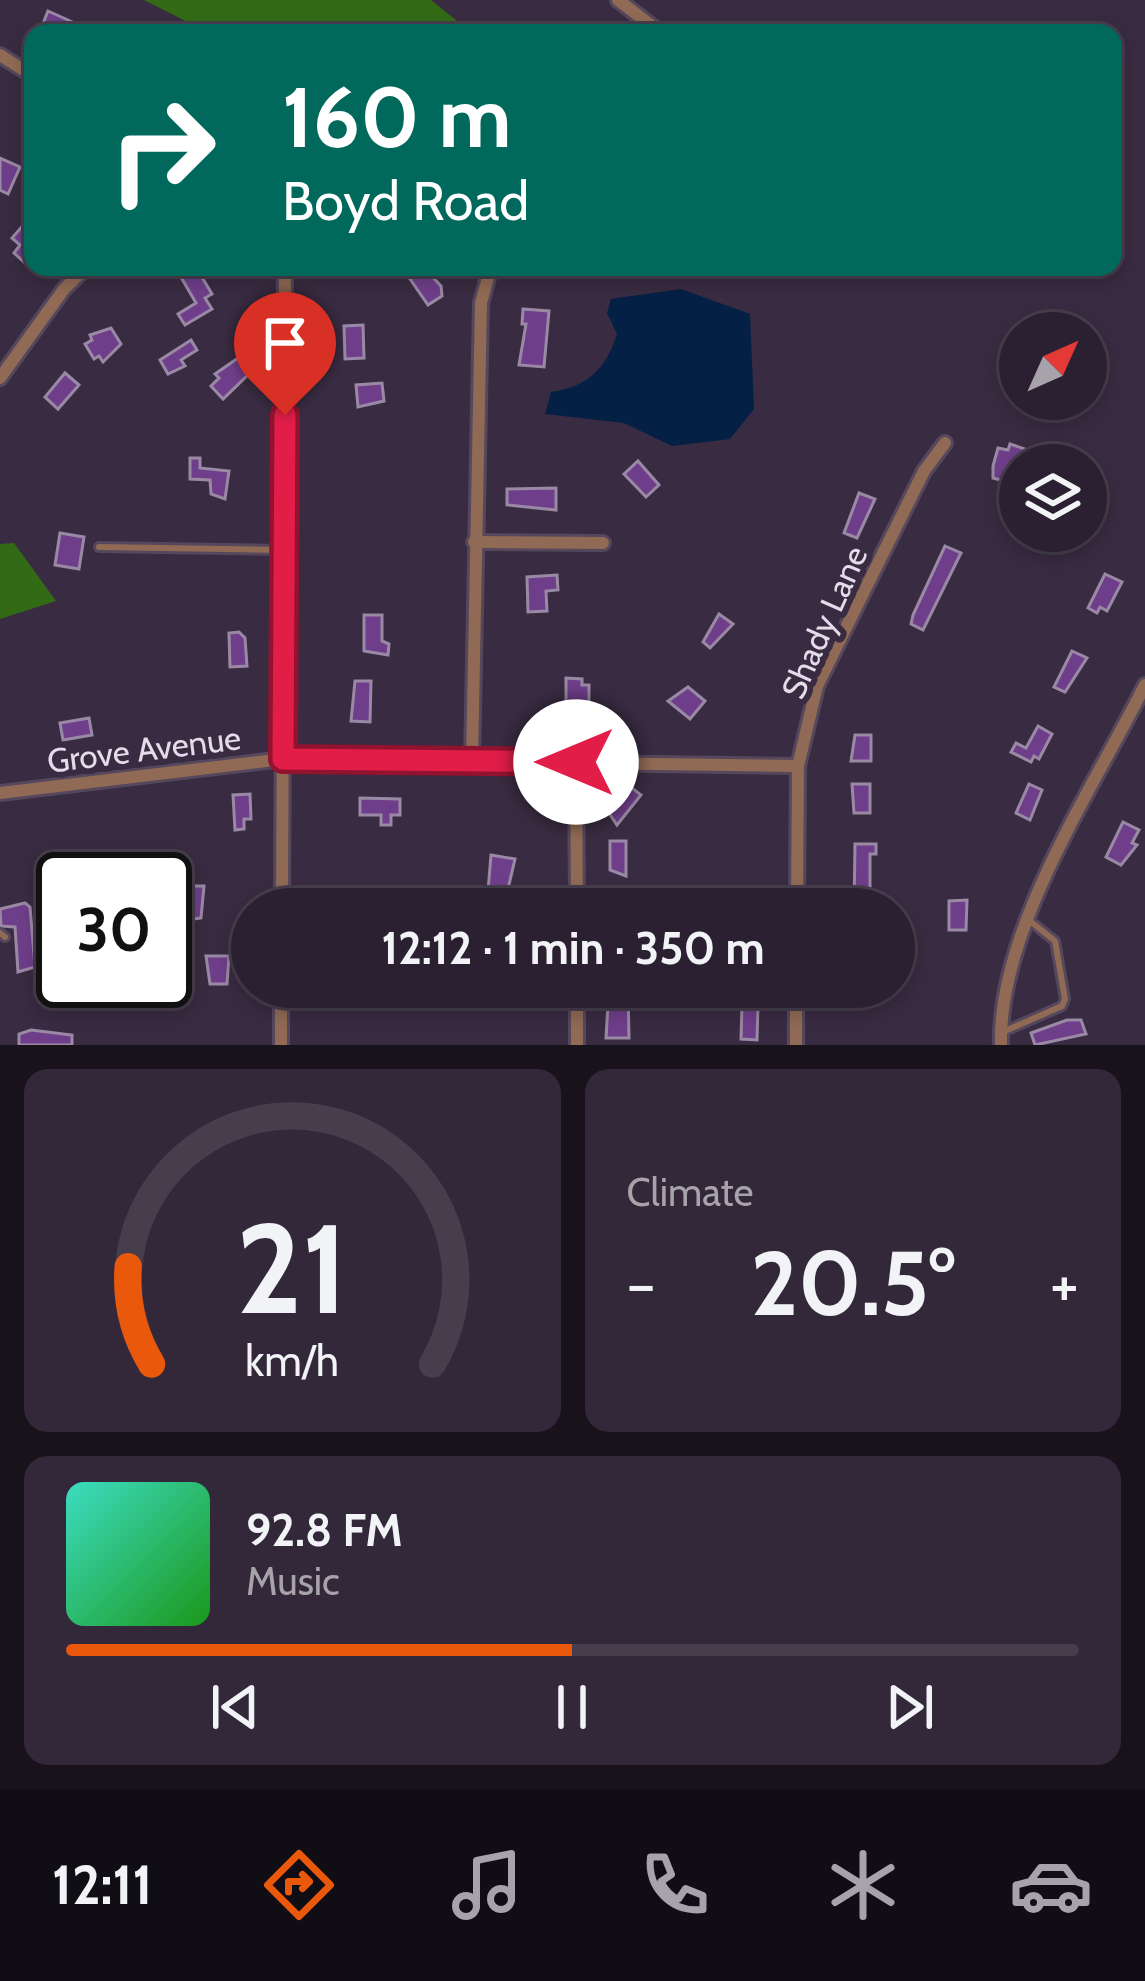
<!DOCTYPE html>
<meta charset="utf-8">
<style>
:root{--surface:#2b2031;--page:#332839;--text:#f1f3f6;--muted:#a6a3ab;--line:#473e4d;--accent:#ea580c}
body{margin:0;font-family:Cabin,sans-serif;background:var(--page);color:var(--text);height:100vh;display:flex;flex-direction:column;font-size:45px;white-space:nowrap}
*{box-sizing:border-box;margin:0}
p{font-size:39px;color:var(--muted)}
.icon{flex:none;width:66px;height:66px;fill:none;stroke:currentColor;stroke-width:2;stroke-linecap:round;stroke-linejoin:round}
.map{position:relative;height:1045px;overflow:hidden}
.details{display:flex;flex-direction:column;gap:24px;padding:24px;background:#18121b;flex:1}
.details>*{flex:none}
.banner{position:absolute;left:24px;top:24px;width:1098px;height:252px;border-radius:24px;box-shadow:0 6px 18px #0003,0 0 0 3px var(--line);background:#00695c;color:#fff;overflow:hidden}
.needle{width:78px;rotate:45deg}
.buttons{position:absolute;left:999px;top:312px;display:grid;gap:24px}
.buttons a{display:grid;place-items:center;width:108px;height:108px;border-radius:50%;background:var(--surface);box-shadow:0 6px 18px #0003,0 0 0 3px var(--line);font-size:60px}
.speed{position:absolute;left:36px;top:852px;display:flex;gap:24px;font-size:60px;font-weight:700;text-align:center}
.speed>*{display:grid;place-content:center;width:156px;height:156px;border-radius:50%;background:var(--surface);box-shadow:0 6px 18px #0003,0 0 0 3px var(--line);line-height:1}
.speed .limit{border:6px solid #111;border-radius:18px;background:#fff;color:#111}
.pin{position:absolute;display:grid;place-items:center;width:102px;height:102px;color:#fff;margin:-123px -51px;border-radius:50% 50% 50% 0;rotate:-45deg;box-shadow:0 0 12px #0007}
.pin .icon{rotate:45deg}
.me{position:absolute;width:132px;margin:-66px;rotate:270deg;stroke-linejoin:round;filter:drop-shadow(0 0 9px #0008)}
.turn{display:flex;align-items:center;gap:42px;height:252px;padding:0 60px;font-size:54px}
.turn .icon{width:156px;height:156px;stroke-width:2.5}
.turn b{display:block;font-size:84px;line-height:102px}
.big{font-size:90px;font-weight:800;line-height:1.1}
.details .tile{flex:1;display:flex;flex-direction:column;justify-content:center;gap:18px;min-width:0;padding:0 42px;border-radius:24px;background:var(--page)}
.details .dial{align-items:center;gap:0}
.dial svg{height:312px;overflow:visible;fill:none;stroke:var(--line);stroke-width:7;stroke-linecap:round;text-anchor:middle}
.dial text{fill:var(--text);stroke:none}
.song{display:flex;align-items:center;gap:36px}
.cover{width:144px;height:144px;border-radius:18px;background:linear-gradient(135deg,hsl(170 70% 55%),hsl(120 70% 35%))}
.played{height:12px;border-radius:6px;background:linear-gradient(90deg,var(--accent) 50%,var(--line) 50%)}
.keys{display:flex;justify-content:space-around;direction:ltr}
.heat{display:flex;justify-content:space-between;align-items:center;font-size:66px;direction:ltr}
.details .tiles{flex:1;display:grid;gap:24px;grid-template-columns:1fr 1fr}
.tile:last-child{grid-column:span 2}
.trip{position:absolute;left:231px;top:888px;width:684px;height:120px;border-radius:60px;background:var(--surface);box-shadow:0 6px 18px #0003,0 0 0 3px var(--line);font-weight:800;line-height:120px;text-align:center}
.tab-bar{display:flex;height:192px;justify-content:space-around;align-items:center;background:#110d14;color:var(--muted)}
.tab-bar .icon{width:84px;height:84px}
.tab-bar .selected{color:var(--accent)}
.tab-bar b{font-size:54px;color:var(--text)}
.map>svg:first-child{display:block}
.forest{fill:#326a16}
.water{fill:#052045}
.building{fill:#6f3e8a;stroke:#9a89a4;stroke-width:3}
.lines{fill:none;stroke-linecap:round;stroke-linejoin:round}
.service-casing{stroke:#55475c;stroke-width:12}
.minor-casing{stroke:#55475c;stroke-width:18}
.service{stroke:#906a54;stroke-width:6}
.minor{stroke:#906a54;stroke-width:12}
.route-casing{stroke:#92132f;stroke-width:30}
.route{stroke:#e11d48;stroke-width:21}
.labels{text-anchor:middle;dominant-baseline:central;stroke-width:12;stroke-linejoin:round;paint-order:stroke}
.street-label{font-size:33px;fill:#e5dcea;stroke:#392b41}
</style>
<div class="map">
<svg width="1145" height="1045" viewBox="0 0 1145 1045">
<rect width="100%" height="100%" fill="#392b41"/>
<g class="forest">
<path d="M 144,0 L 431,0 L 472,33 L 209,33 Z"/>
<path d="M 14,543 L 56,601 L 0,619 L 0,544 Z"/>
</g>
<path class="water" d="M 681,289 L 750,314 L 754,409 L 730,439 L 672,446 L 624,423 L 545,414 L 551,392 C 587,387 606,369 617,334 L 607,313 L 611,299 Z"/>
<g class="building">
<path d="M 48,11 L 97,33 L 55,33 L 42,26 Z"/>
<path d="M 0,158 L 20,167 L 8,194 L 0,190 Z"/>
<path d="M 25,223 L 33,230 L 33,255 L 25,263 L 14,253 L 20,245 L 12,238 Z"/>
<path d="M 197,269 L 212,294 L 205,298 L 212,309 L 185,325 L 178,314 L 196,303 L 182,279 Z"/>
<path d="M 425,269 L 441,286 L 442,296 L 428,305 L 410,279 Z"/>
<path d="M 523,309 L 549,311 L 544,367 L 519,365 L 526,324 L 522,324 Z"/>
<path d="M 363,325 L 364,358 L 345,359 L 344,326 Z"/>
<path d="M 111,328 L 121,344 L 103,362 L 99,356 L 94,359 L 85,344 L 92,340 L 90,335 Z"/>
<path d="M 191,340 L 197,350 L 181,360 L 185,366 L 168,374 L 160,360 Z"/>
<path d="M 241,356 L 254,369 L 223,399 L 211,386 L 219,378 L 215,374 Z"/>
<path d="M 65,373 L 79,385 L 58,409 L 45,397 Z"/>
<path d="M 382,383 L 384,401 L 358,407 L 356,385 Z"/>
<path d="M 1010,444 L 1025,449 L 1008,482 L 993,478 L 993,466 L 998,448 L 1008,450 Z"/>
<path d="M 190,458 L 200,458 L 200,468 L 229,471 L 225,499 L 211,494 L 210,480 L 190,479 Z"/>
<path d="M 638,461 L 659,485 L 646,497 L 624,474 Z"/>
<path d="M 556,488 L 556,510 L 507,505 L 507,489 Z"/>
<path d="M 859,493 L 875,499 L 857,538 L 844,533 Z"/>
<path d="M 60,533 L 84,537 L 79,569 L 55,565 Z"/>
<path d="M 945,546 L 961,553 L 923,630 L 911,624 L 913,615 Z"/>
<path d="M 1105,574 L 1122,582 L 1107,611 L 1100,607 L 1097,613 L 1088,608 Z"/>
<path d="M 557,575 L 558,590 L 546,591 L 547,611 L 528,612 L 527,577 Z"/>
<path d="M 719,614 L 733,624 L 710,648 L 703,642 Z"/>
<path d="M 364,615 L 382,615 L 382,641 L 389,644 L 388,655 L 364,651 Z"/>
<path d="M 239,632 L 245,638 L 247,666 L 230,667 L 229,633 Z"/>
<path d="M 1072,651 L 1087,658 L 1065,692 L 1054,687 Z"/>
<path d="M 566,678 L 582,679 L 582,685 L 589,685 L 589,704 L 566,704 Z"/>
<path d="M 355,681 L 371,681 L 370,722 L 351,721 Z"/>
<path d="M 688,687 L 705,701 L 690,719 L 668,701 Z"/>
<path d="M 89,718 L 92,735 L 63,740 L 60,723 Z"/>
<path d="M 1038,726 L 1052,734 L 1039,759 L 1034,756 L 1031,762 L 1011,752 L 1016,743 L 1026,748 Z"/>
<path d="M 855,735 L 871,735 L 871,761 L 851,761 Z"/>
<path d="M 852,784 L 870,784 L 870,813 L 854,813 Z"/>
<path d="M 1029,784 L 1042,790 L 1030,820 L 1016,813 Z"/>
<path d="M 628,785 L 641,795 L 617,825 L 607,810 Z"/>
<path d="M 250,794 L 251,819 L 244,819 L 244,829 L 235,830 L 233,795 Z"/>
<path d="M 360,798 L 400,799 L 400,815 L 391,815 L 391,825 L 381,825 L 381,815 L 360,815 Z"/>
<path d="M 1123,822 L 1139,830 L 1132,843 L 1137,845 L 1121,865 L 1106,857 Z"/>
<path d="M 610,841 L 626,841 L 626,876 L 610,870 Z"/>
<path d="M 855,844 L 876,844 L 876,854 L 870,854 L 870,904 L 884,898 L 888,909 L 854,909 Z"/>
<path d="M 491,855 L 515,859 L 504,906 L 487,903 Z"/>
<path d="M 184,886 L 204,886 L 201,918 L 166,923 L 166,908 L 185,907 Z"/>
<path d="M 967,900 L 966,930 L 949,930 L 949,901 Z"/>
<path d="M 25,903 L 30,907 L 35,967 L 18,972 L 15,927 L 1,926 L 0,909 Z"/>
<path d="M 206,956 L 229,956 L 227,984 L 210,984 Z"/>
<path d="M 609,988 L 628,988 L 629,1038 L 606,1038 Z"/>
<path d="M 742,1005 L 758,1005 L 757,1040 L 741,1039 Z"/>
<path d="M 1067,1020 L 1081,1020 L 1086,1034 L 1035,1045 L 1031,1033 Z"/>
<path d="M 31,1030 L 72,1035 L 72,1045 L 19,1045 L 19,1034 Z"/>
</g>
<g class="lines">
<g class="service-casing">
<g id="service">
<path d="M 99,547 L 281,550"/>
<path d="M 0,933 L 5,937"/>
<path d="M 1005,1031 L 1062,1006 L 1065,999 L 1055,941 L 1030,921"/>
</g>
</g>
<g class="minor-casing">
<g id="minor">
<path d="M 618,0 L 661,33"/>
<path d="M 0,55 L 33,76"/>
<path d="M 0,378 L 64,289 L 87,267"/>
<path d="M 474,542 L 603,543"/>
<path d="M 472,762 L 481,303 L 491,267"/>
<path d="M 576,762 L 577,909"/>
<path d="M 0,793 L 283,759 L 798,766"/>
<path d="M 282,909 L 285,267"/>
<path d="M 797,909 L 798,766 L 817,686 L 924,471 L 945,443"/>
<path d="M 577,987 L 577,1045"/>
<path d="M 281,1045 L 281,987"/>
<path d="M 796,1045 L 796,987"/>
<path d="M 1001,1045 C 998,929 1093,789 1145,685"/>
</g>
</g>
<use href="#service" class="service"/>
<use href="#minor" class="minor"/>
</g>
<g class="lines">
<g class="route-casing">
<path id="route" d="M 285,415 L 283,759 L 576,762"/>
</g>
<use href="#route" class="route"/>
</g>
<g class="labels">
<g class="street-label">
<text transform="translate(824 622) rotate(-66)">Shady Lane</text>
<text transform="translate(144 749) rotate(-7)">Grove Avenue</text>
</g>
</g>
</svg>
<div class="buttons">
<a><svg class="needle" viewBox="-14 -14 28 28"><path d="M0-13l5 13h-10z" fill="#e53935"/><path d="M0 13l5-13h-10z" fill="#a6a3ab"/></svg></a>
<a><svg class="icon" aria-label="layers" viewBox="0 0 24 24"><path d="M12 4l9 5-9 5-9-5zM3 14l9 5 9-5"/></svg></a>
</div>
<div class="speed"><div class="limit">30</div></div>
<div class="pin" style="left:285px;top:415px;background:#d93025"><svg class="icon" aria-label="arrive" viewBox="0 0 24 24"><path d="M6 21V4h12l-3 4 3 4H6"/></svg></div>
<svg class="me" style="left:576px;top:762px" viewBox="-20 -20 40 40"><circle r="19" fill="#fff"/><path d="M0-13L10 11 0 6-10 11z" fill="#e11d48"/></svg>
<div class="trip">12:12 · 1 min · 350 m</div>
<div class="banner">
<div class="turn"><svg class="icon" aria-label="right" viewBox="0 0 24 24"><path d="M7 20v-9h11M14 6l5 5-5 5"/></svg><div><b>160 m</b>Boyd Road</div></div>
</div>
</div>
<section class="details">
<div class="tiles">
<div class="tile dial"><svg viewBox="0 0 100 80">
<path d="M14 69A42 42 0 1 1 86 69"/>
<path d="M14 69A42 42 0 0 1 8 44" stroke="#ea580c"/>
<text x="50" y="56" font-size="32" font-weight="700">21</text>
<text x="50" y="72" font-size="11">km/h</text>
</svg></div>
<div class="tile"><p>Climate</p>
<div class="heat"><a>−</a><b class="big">20.5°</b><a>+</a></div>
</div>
<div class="tile">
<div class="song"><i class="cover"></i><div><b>92.8 FM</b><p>Music</p></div></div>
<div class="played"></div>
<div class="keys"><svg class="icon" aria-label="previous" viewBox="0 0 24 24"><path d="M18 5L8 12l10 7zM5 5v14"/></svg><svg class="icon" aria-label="pause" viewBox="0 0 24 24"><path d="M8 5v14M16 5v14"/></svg><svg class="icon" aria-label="next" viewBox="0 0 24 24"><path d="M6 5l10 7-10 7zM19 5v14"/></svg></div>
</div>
</div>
</section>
<nav class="tab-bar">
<b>12:11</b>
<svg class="icon selected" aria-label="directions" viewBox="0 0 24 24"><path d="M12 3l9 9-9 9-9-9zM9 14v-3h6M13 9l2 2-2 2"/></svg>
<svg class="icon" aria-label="music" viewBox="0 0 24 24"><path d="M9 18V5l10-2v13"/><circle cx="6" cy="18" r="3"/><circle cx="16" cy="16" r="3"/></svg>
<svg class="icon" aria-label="phone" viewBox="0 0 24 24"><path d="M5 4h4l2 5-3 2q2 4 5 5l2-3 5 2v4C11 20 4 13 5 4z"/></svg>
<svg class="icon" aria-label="climate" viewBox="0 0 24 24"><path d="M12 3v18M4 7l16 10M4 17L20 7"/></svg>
<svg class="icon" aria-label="car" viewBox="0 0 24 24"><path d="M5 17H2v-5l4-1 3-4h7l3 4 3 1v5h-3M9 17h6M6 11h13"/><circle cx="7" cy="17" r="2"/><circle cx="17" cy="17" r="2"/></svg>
</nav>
